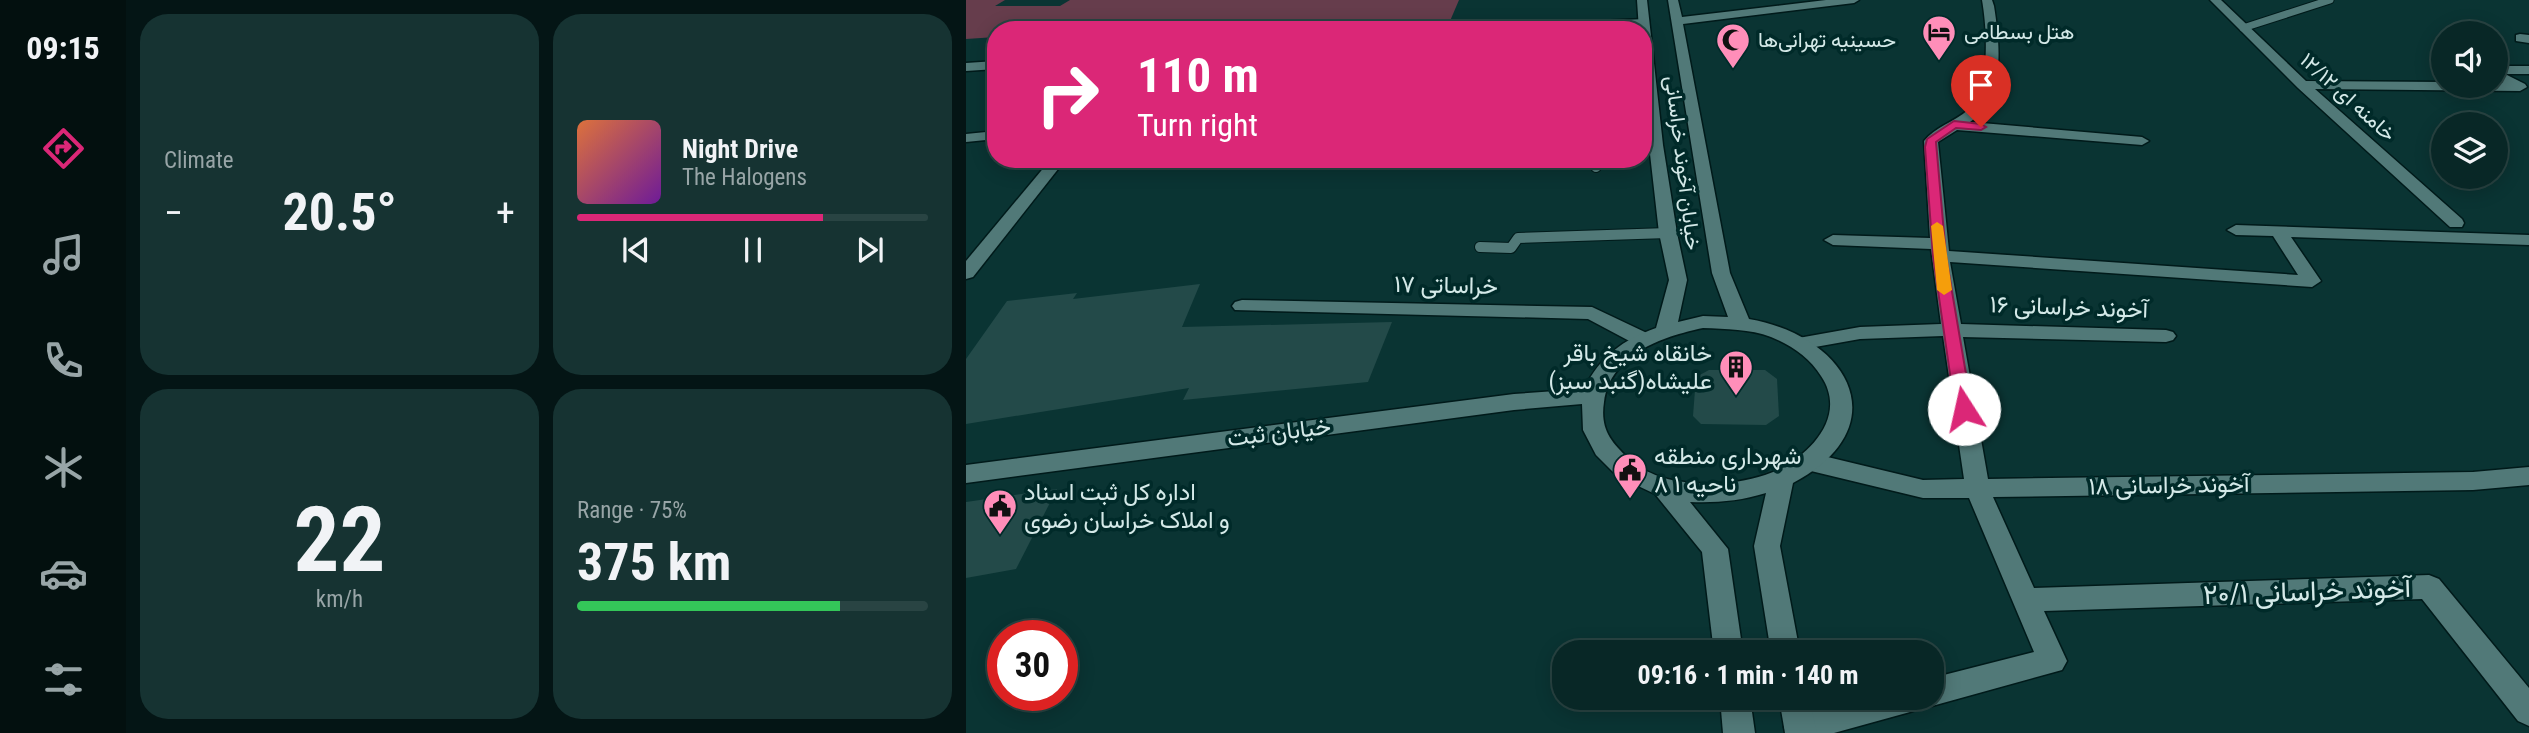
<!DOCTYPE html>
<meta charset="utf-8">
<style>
:root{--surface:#082726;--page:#163332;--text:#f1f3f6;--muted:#98a5a7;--line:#294443;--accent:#db2777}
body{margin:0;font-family:"Roboto Condensed",Vazirmatn,sans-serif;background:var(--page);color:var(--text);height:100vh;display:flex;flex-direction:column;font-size:26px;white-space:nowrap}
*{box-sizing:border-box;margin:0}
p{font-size:23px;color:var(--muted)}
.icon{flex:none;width:38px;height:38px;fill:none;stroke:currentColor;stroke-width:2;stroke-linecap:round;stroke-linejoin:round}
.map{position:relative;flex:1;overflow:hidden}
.side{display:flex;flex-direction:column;gap:14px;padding:14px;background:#041515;width:840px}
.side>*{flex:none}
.guide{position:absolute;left:21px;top:21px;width:665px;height:147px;border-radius:28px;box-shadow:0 4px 18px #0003,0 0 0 2px var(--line);background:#db2777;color:#fff;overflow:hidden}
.tools{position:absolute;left:1465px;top:21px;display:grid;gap:14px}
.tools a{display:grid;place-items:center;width:77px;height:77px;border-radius:50%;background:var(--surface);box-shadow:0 4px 18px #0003,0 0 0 2px var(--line);font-size:35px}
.speed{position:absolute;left:21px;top:620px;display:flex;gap:14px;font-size:35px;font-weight:700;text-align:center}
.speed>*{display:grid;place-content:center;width:91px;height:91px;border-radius:50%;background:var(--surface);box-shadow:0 4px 18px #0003,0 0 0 2px var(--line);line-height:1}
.speed .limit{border:10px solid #d22;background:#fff;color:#111}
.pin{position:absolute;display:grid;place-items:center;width:60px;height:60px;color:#fff;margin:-72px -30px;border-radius:50% 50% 50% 0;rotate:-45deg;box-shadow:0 0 7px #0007}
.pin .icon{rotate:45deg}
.me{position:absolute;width:77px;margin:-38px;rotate:350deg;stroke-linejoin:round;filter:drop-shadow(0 0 5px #0008)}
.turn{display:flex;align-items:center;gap:24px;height:147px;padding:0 35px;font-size:32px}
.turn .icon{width:91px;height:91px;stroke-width:2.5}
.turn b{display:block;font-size:49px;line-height:60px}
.big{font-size:52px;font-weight:700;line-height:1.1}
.side .tile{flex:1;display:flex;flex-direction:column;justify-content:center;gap:10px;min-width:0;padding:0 24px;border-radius:28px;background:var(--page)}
.side .dial{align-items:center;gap:0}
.dial b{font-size:91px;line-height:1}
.song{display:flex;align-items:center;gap:21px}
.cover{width:84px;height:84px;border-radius:10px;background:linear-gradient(135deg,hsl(20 70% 55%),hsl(280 70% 35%))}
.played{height:7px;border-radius:4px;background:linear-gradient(90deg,var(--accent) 70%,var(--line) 70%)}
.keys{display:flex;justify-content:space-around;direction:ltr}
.heat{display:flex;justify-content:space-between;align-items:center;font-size:38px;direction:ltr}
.charge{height:10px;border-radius:5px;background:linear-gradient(90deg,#34c759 75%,var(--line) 0)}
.side .tiles{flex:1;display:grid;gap:14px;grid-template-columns:repeat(2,1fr)}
.trip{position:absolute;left:586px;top:640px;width:392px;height:70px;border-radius:28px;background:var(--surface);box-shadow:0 4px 18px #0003,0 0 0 2px var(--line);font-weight:700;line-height:70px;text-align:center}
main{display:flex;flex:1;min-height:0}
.tabs{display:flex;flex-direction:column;width:126px;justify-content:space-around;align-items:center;background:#03100f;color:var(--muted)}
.tabs .icon{width:49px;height:49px}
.tabs .on{color:var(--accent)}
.tabs b{font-size:32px;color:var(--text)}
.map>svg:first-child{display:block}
.green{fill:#663d4c}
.building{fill:#234a49}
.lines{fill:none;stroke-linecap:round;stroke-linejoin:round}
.lane-far1-casing{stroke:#001a1a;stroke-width:9}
.lane-casing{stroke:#001a1a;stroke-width:12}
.street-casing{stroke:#001a1a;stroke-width:3}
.secondary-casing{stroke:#001a1a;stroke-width:3}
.lane-far1{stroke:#517978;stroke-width:7}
.lane{stroke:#517978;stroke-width:10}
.street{fill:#517978;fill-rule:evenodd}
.secondary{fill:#517978;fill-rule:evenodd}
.route{fill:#db2777;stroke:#8e194d;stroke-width:2}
.slow{fill:#f59e0b}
.labels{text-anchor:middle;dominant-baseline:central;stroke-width:7;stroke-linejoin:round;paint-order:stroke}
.far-poi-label{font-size:21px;fill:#d4e9e8;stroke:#002a29;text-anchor:start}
.far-street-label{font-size:21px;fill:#d4e9e8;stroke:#002a29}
.street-label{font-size:24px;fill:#d4e9e8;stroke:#002a29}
.poi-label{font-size:24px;fill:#d4e9e8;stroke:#002a29;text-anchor:start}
.near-street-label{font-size:28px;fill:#d4e9e8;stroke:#002a29}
</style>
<main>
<nav class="tabs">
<b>09:15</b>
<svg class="icon on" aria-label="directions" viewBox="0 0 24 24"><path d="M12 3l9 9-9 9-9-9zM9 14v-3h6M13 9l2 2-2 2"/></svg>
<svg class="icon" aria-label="music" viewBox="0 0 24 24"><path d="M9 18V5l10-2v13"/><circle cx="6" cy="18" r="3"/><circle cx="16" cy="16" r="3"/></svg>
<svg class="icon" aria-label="phone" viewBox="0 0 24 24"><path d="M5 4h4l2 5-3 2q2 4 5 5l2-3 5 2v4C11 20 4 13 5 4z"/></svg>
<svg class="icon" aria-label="climate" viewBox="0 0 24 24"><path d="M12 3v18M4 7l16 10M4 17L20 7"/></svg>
<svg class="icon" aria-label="car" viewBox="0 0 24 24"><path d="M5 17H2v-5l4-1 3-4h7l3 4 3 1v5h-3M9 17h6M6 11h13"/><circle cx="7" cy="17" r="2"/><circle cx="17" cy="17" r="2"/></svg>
<svg class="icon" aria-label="filters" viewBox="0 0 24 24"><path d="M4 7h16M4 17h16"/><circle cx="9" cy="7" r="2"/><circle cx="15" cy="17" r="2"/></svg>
</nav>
<section class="side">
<div class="tiles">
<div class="tile"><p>Climate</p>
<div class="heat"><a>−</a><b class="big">20.5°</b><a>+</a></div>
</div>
<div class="tile">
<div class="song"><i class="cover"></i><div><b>Night Drive</b><p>The Halogens</p></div></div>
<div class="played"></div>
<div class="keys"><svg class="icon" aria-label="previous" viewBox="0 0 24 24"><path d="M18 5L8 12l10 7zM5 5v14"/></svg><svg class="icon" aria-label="pause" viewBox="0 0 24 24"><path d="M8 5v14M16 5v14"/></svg><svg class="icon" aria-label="next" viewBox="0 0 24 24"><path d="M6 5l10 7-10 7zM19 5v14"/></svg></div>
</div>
<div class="tile dial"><b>22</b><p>km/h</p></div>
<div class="tile"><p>Range · 75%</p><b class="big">375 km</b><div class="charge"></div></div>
</div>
</section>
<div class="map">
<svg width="1563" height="733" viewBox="0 0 1563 733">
<rect width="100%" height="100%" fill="#0a3433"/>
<path class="green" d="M 0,0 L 39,0 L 29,6 L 94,6 L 104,0 L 493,0 L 481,28 L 227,30 L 231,23 L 129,30 L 30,30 L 30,37 L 0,39 Z"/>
<g class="building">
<path d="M 234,284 L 216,327 L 426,322 L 402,382 L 217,400 L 223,388 L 0,424 L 0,359 L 41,301 L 111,293 L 107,299 Z"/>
<path d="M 743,370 L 799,370 L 811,379 L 813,416 L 800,425 L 735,424 L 727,416 L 730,377 Z"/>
<path d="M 91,489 L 50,569 L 0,578 L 0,502 Z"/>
</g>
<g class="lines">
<g class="lane-far1-casing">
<path id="lane-far1" d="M 1277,28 L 1364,0"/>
</g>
<g class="lane-casing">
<g id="lane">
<path d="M 677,146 L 690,145"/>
<path d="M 630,167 L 634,159"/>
<path d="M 514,247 L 545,248 L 552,238 L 702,233"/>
</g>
</g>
<g class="street-casing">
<g id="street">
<path d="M 1016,0 L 1026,0 L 1028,6 C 1034,44 1040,97 1004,122 L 1176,137 L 1183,141 L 1176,145 L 991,130 L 972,142 L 983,251 L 1332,275 L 1307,236 L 1270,235 L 1261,230 L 1270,225 L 1563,235 L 1563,245 L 1325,237 L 1355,281 L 1346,287 L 984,262 L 995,324 L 1200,330 L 1207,332 L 1210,336 L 1207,340 L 1200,342 L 997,337 L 1022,479 L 1507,472 L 1563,467 L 1563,485 L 1507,490 L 1027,497 L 1068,588 L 1463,575 L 1473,579 L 1563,688 L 1563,726 L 1552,721 L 1456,599 L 1078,611 L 1101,661 L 1096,670 L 966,706 L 957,703 L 955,708 L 944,712 L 868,733 L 821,733 L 818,727 L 823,716 C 873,696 913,698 966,698 L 966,678 L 1068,652 L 1003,498 L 957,498 L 845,471 L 837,468 L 833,462 L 837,456 L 845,453 L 957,480 L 998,479 L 977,336 L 894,339 L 838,349 L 831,348 L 828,343 L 831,338 L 838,337 L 894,327 L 975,324 L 965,249 L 867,245 L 858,240 L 867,235 L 964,238 L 958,141 C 969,127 988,122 1002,110 C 1025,90 1021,28 1016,0 Z"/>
<path d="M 1244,0 L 1255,0 L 1340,81 L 1477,82 L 1477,86 L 1530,86 L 1530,83 L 1537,83 L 1530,79 L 1530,66 L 1563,66 L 1563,74 L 1539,74 L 1559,84 L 1561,87 L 1554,91 L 1349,89 L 1496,219 L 1498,223 L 1496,227 L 1484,227 L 1332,88 Z"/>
<path d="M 679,19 L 683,20 L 683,24 L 582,30 L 492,30 L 498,27 Z"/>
<path d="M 1554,34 L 1563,35 L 1563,43 L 1550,41 L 1550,35 Z"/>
<path d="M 30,61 L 30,69 L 0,71 L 0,63 Z"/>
<path d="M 30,131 L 30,139 L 0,142 L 0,134 Z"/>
<path d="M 85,159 L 100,159 L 7,277 L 0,279 L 0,261 Z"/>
<path d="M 276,300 L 626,307 L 683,334 L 686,339 L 683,344 L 669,344 L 622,319 L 269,310 L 266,306 L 269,302 Z"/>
</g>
</g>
<g class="secondary-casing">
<g id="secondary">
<path d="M 671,0 L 681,0 L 697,145 L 711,233 L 721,280 L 712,322 L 737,316 L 762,317 L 746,273 L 702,0 L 712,0 L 716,17 L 860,0 L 893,0 L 888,3 L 717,24 L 764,273 L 783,319 C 882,336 934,426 827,483 L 814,546 L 834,653 L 805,653 L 788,546 L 800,493 C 774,501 751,503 724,502 L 762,549 L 777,653 L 748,653 L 736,552 L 689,494 L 651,476 L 630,455 L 617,430 L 616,404 L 548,410 L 0,483 L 0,465 L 548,394 L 618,389 C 634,356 657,340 690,328 L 703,280 L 693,233 L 683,145 L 677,80 L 677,30 L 673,30 ZM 737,328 C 760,329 784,329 805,337 C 825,345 844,358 855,376 C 884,419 838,462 799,475 C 777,482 753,485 730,483 C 706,482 680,475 662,458 C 644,441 634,428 638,402 C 645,354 695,337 737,328 Z"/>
<path d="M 754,698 L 784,698 L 789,733 L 757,733 Z"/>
<path d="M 813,698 L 843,698 L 851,733 L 819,733 Z"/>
</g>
</g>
<use href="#lane-far1" class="lane-far1"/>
<use href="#lane" class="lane"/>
<use href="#street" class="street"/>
<use href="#secondary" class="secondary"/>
</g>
<path class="route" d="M 988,121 L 1015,124 L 1020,127 L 1015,130 L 990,128 L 970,142 L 980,256 L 1006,409 L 998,415 L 989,409 L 967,256 L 959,147 L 961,139 Z"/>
<path class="slow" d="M 971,222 L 977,226 L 986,290 L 978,295 L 971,290 L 965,226 Z"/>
<defs>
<g id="hotel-pin" transform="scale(1.75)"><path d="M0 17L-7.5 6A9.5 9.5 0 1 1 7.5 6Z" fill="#ff8eb9" stroke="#002a29"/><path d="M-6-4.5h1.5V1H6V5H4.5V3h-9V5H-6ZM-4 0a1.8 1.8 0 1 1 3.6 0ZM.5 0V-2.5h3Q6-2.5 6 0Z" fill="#111"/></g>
<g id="mosque-pin" transform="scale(1.75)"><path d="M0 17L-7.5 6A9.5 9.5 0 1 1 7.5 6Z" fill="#ff8eb9" stroke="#002a29"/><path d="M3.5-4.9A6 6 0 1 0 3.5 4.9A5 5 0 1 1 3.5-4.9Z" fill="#111"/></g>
<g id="building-pin" transform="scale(1.75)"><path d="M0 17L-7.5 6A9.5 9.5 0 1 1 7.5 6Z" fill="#ff8eb9" stroke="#002a29"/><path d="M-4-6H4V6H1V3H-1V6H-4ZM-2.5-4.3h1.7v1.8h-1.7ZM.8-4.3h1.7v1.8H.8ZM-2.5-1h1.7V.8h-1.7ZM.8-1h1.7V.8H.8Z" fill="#111"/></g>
<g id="civic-pin" transform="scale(1.75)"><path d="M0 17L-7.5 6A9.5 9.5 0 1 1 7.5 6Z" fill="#ff8eb9" stroke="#002a29"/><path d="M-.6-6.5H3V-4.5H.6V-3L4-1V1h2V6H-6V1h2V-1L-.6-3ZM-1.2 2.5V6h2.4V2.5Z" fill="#111"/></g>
</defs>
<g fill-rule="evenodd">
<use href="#hotel-pin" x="973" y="32"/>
<use href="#mosque-pin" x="767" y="40"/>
<use href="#building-pin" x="770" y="367"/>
<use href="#civic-pin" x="664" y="470"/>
<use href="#civic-pin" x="34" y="506"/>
</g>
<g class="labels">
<g class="far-poi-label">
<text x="998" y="32">هتل بسطامی</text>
<text x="792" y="40">حسینیه تهرانی‌ها</text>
</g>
<g class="far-street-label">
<text transform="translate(1382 97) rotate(42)">خامنه ای ۱۲/۱۲</text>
<text transform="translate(717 163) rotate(83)">خیابان آخوند خراسانی</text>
</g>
<g class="street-label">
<text transform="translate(480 285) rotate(1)">خراساتی ۱۷</text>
<text transform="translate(1103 307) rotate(2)">آخوند خراسانی ۱۶</text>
<text transform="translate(313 432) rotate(-7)">خیابان ثبت</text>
<text transform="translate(1203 485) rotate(-1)">آخوند خراسانی ۱۸</text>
</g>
<g class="poi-label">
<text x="746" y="353" text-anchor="end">خانقاه شیخ باقر<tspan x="746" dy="28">علیشاه(گنبد سبز)</tspan></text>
<text x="688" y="456">شهرداری منطقه<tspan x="688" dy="28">۸ ناحیه ۱</tspan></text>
<text x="58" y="492">اداره کل ثبت اسناد<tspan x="58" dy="28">و املاک خراسان رضوی</tspan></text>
</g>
<g class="near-street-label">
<text transform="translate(1341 591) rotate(-2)">آخوند خراسانی ۲۰/۱</text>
</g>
</g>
</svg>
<div class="tools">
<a><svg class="icon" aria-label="sound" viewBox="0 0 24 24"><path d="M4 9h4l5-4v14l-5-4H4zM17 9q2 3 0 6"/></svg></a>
<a><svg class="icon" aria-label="layers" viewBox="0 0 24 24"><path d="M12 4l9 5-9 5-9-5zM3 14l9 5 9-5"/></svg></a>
</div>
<div class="speed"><div class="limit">30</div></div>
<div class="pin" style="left:1015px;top:127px;background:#d93025"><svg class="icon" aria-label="arrive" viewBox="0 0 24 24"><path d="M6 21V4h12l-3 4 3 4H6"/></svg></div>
<svg class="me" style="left:998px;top:409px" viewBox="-20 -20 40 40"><circle r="19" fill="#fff"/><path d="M0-13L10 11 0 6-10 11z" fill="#db2777"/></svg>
<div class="trip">09:16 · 1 min · 140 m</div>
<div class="guide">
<div class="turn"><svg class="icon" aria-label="right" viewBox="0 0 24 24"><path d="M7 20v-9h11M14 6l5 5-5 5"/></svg><div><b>110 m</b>Turn right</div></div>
</div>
</div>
</main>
